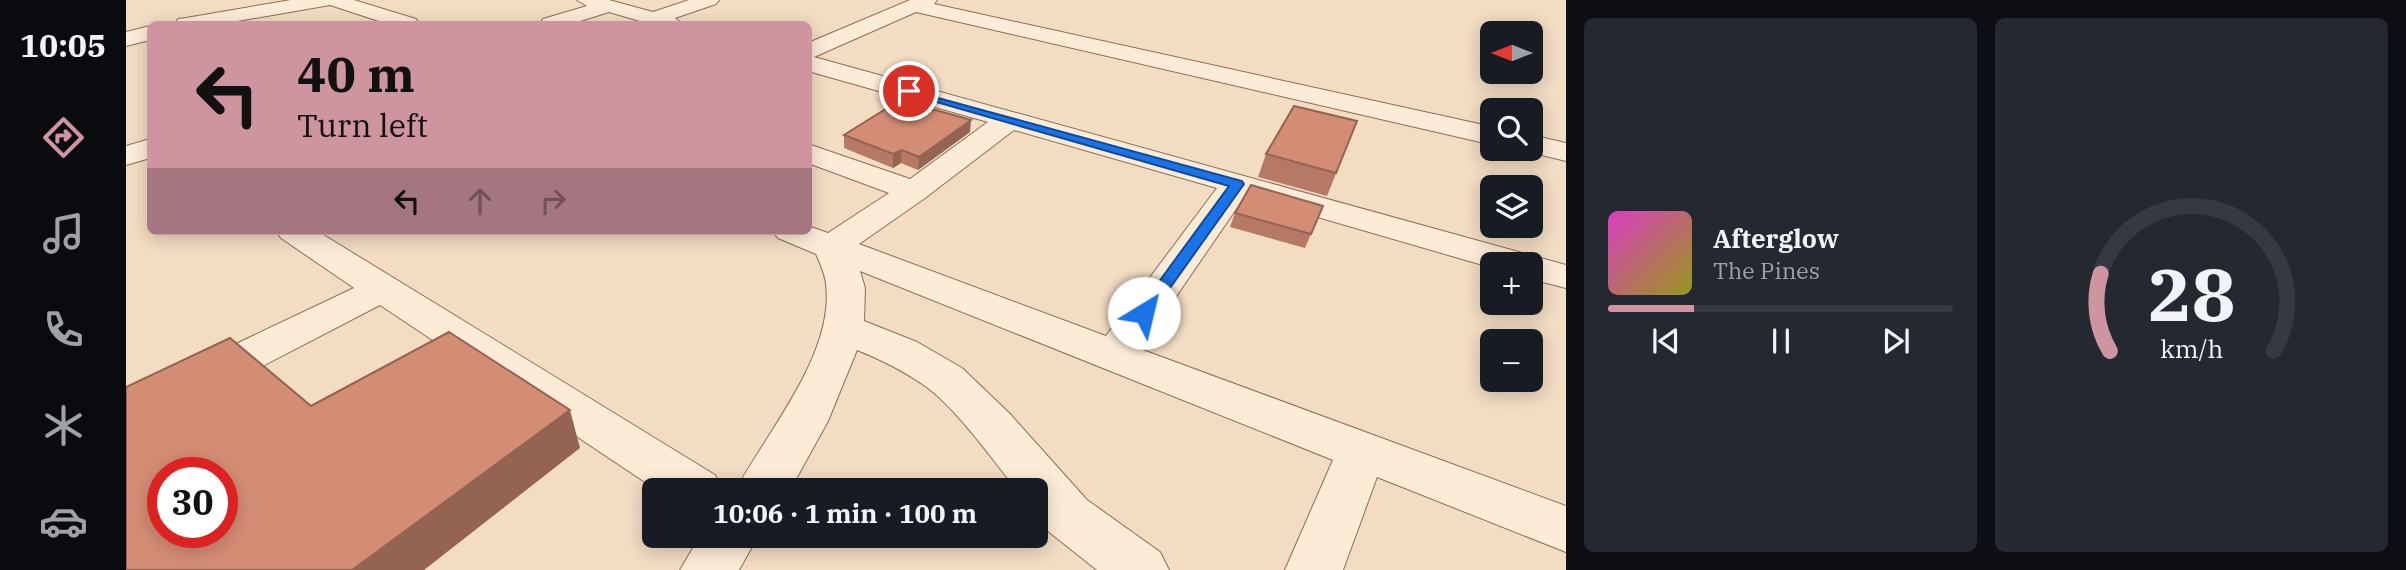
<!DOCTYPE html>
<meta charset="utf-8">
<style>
:root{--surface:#171b24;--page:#242831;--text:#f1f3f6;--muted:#9ea1a6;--line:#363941;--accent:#ce95a0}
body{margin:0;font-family:"IBM Plex Serif",serif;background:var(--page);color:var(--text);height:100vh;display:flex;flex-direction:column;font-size:26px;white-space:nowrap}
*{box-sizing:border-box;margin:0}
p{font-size:23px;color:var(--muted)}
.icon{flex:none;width:38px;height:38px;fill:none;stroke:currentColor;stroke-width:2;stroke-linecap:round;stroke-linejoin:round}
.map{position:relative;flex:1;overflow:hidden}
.sheet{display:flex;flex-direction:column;gap:18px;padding:18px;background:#0d0f14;width:840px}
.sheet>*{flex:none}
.top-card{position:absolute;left:21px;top:21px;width:665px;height:214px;border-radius:10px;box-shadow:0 4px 18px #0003;background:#ce95a0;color:#111;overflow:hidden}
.needle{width:46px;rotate:270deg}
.buttons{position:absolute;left:1354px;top:21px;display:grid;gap:14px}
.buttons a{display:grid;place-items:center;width:63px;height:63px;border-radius:10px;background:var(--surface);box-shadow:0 4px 18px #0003;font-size:35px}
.speed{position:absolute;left:21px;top:457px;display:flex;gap:14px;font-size:35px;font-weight:700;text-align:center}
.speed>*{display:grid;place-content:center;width:91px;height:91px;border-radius:50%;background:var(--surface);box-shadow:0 4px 18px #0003;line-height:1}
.speed .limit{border:10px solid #d22;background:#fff;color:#111}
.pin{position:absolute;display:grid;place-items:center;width:60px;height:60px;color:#fff;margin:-30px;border:4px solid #fff;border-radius:50%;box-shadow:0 2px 7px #0007}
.me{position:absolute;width:77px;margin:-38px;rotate:36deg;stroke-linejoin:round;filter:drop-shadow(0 0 5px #0008)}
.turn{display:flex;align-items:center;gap:24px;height:147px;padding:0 35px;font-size:32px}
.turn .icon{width:91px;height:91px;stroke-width:2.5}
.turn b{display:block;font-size:49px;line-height:60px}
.lanes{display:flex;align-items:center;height:66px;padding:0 35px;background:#0003;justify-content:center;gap:35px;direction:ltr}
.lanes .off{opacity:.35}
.sheet .tile{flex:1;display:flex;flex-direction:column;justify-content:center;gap:10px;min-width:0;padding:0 24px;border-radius:10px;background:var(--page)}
.sheet .dial{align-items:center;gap:0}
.dial svg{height:182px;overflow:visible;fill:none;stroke:var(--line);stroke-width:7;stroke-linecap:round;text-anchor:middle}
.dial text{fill:var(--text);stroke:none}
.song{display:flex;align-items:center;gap:21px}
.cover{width:84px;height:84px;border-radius:10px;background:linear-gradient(135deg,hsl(310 70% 55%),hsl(60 70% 35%))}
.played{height:7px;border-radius:4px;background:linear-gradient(90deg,var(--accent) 25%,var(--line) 25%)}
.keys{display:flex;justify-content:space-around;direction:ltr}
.sheet .tiles{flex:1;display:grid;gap:18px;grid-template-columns:repeat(2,1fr)}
.trip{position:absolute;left:516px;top:478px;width:406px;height:70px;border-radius:10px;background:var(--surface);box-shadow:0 4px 18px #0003;font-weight:700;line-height:70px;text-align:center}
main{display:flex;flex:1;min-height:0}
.tabs{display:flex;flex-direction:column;width:126px;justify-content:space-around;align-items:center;background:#090b0e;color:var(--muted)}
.tabs .icon{width:49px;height:49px}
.tabs .on{color:var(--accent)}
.tabs b{font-size:32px;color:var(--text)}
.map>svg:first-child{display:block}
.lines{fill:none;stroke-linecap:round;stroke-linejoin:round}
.minor-casing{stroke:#8e6c57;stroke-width:2}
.minor{fill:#fcebd7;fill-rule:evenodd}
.wall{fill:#b67965}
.shaded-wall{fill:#946352}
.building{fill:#d48d75;stroke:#946352;stroke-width:2;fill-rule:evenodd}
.route{fill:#1a73e8;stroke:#114b97;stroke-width:2}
</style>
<main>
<nav class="tabs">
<b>10:05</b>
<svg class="icon on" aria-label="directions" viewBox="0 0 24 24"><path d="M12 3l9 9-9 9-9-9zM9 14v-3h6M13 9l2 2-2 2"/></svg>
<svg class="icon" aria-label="music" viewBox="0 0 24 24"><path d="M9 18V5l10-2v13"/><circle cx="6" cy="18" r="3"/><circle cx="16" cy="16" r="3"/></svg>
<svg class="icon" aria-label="phone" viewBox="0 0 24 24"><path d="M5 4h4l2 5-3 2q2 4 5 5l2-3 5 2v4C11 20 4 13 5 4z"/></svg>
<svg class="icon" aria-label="climate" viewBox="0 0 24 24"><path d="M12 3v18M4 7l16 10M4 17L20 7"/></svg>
<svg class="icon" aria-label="car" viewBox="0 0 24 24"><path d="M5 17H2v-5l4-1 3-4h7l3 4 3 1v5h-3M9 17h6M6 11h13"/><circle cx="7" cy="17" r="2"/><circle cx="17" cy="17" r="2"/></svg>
</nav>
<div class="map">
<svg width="1440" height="570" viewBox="0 0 1440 570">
<rect width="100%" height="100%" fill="#f2dcc2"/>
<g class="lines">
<g class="minor-casing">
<g id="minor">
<path d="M 165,0 L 228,0 L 290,19 L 293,24 L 262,24 L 204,5 L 94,24 L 49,24 L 52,19 L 60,18 Z"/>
<path d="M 451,0 L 483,0 L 527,12 L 563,0 L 593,0 L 590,4 L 549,18 L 556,24 L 524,24 L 483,12 L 445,24 L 414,24 L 417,19 L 461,6 Z"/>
<path d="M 784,0 L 811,0 L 808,4 L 1367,127 L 1367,145 L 790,12 L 688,57 L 1440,265 L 1440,288 L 1405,279 L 1405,264 L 1367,264 L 1367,268 L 1119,196 L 1014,349 L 1440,506 L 1440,552 L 1251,477 L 1217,570 L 1159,570 L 1207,460 L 734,271 L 739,288 L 738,321 L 791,342 L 836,368 L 884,414 L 961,500 L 1034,552 L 1043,570 L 971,570 L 923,532 L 910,515 L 910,490 L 891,490 C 867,460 832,411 802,388 C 780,372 756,360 731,350 L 702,421 L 664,490 L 610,490 C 640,433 709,354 700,284 C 699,274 694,263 690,254 L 652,238 L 647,231 L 682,231 L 682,226 L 702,233 L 763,193 L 682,163 L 682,144 L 784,179 L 862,122 L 682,71 L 682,43 ZM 888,130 L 1091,188 L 980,336 L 733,244 L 799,198 Z"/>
<path d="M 24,26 L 24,40 L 0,46 L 0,32 Z"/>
<path d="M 1405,135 L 1440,143 L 1440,161 L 1395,150 L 1405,149 Z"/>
<path d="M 24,139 L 24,158 L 0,165 L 0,146 Z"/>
<path d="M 150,231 L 191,231 L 589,475 L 597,490 L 531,490 L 254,305 L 17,428 L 0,433 L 0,396 L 228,288 L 155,238 Z"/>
<path d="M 574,536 L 632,536 L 613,570 L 554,570 Z"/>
</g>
</g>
<use href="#minor" class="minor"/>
</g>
<g class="wall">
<path d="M 1231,121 L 1201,196 L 1132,177 L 1140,154 Z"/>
<path d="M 844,132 L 792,170 L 775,163 L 767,168 L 718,148 L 718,135 Z"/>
<path d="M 1197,206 L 1179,248 L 1104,227 L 1109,213 Z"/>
</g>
<g class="shaded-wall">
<path d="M 845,120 L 844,132 L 792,170 L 793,157 Z"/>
<path d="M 776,150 L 775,163 L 767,168 L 767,154 Z"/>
<path d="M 444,410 L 454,448 L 298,570 L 226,570 Z"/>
</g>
<g class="building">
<path d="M 774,100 L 845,120 L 793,157 L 776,150 L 767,154 L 718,135 Z"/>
<path d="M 1168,106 L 1231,121 L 1210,173 L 1140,154 Z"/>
<path d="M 1125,185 L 1197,206 L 1185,234 L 1109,213 Z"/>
<path d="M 323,332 L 444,410 L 226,570 L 0,570 L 0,387 L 104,338 L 185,406 ZM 37,472 L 96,472 L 96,532 L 37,532 Z"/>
</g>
<path class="route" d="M 779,89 L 1116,181 L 1118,184 L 1024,316 L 1013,316 L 1010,313 L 1013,309 L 1103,186 L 779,93 Z"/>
</svg>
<div class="buttons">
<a><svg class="needle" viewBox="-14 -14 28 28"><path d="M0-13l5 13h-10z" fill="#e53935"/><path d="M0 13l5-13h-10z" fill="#9ea1a6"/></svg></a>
<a><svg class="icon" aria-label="search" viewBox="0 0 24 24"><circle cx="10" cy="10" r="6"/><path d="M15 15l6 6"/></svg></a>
<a><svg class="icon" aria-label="layers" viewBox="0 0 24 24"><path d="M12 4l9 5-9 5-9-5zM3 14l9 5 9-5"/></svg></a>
<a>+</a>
<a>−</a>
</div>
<div class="speed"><div class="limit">30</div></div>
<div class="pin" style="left:783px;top:91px;background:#d93025"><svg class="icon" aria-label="arrive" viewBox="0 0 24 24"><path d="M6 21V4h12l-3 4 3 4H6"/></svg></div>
<svg class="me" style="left:1018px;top:313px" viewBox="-20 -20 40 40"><circle r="19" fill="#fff"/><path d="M0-13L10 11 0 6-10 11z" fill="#1a73e8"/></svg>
<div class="trip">10:06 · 1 min · 100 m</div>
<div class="top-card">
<div class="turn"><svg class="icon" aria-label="left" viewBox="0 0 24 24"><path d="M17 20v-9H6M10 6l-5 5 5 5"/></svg><div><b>40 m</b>Turn left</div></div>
<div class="lanes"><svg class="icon" aria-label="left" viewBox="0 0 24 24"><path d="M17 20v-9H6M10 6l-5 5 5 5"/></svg><svg class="icon off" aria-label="ahead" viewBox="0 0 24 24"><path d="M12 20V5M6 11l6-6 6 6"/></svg><svg class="icon off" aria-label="right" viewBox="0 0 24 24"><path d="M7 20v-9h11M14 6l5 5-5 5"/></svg></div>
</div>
</div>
<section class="sheet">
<div class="tiles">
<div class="tile">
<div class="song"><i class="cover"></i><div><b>Afterglow</b><p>The Pines</p></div></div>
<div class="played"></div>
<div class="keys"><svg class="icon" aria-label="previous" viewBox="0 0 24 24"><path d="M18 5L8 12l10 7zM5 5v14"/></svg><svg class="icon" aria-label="pause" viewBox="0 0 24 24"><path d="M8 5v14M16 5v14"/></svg><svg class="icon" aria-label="next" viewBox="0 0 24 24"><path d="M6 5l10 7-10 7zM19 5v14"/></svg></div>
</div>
<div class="tile dial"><svg viewBox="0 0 100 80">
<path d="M14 69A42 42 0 1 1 86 69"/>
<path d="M14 69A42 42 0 0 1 10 35" stroke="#ce95a0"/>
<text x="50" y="56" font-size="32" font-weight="700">28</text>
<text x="50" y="72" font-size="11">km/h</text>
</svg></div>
</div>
</section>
</main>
